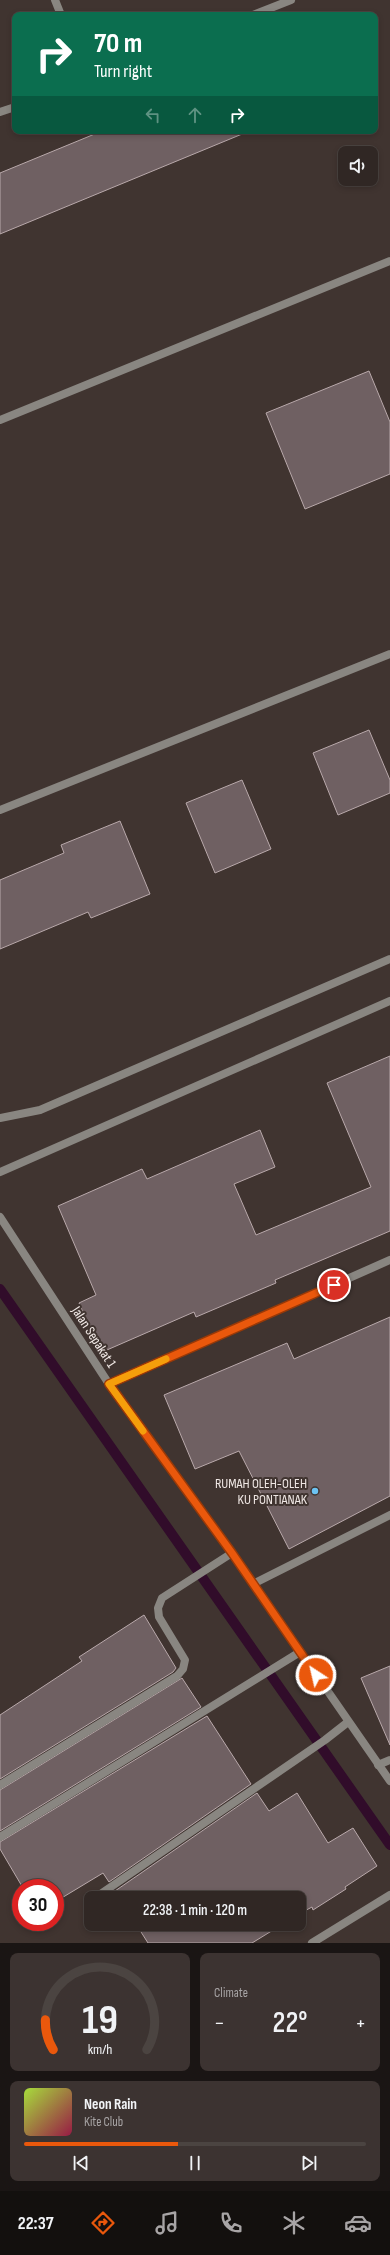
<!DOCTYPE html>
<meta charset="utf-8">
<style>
:root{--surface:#302724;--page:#3c3331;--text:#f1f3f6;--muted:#a8a5a6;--line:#4b4441;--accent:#ea580c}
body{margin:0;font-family:"Sofia Sans Condensed",sans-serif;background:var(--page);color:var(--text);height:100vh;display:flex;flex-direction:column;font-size:15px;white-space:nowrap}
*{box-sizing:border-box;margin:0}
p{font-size:13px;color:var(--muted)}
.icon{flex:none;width:22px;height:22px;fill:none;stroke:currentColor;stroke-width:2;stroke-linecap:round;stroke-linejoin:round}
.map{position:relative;height:1943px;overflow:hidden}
.sheet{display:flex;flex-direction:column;gap:10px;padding:10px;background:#1a1514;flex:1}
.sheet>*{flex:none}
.top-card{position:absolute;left:12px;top:12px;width:366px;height:122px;border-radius:8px;box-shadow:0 2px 6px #0003,0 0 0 1px var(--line);background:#0b6e4f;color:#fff;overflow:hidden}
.tools{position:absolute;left:338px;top:146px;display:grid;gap:8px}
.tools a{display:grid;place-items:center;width:40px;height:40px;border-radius:8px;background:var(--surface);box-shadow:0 2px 6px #0003,0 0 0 1px var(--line);font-size:20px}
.speed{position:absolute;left:12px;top:1879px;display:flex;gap:8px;font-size:20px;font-weight:700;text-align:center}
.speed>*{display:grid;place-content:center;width:52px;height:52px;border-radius:50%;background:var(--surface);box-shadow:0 2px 6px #0003,0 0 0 1px var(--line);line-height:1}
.speed .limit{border:6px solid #d22;background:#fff;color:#111}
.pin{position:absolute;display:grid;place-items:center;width:34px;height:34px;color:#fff;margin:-17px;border:2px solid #fff;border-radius:50%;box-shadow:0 1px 4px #0007}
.me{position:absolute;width:44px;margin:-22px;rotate:325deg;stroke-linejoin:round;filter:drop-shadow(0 0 3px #0008)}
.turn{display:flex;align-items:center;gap:14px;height:84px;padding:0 16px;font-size:18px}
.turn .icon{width:52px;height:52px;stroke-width:2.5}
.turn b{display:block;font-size:28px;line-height:34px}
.lanes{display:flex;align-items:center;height:38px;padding:0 16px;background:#0003;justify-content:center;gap:20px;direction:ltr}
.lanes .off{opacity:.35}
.big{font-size:30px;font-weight:600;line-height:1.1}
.sheet .card{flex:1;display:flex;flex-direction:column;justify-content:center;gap:6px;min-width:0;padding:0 14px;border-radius:8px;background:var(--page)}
.sheet .dial{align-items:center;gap:0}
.dial svg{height:104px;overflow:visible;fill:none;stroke:var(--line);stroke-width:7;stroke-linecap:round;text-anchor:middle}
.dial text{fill:var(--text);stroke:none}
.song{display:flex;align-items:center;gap:12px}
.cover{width:48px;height:48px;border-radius:6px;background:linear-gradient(135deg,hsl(80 70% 55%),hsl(340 70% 35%))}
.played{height:4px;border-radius:2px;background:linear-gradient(90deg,var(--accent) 45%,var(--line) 45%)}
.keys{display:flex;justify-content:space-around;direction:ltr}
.heat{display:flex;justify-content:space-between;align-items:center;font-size:22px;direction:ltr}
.sheet .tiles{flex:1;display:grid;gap:10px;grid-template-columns:1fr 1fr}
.card:last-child{grid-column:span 2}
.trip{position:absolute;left:84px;top:1891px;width:222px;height:40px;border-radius:8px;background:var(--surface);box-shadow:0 2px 6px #0003,0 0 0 1px var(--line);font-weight:600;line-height:40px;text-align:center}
.dock{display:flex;height:64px;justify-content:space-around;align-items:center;background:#13100e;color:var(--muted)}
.dock .icon{width:28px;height:28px}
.dock .selected{color:var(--accent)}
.dock b{font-size:18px;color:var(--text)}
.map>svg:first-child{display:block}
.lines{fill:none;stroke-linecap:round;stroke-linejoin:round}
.stream{stroke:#310c2a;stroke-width:10}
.building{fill:#6f6062;stroke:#b9a9ab}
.street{stroke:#898681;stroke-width:8}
.route-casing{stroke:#983908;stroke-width:10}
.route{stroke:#ea580c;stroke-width:7}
.slow{stroke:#f59e0b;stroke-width:7}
.poi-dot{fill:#6cc3f2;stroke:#403430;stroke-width:1.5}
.labels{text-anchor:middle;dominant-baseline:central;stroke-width:4;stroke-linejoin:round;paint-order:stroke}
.street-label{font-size:14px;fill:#f0e8e5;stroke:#403430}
.poi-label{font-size:14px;fill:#f0e8e5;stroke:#403430;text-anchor:end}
</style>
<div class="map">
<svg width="390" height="1943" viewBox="0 0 390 1943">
<rect width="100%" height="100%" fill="#403430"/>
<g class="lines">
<path class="stream" d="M 0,1289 L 390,1845"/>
</g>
<g class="building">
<path d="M 102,131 L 247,131 L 247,132 L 0,234 L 0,173 Z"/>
<path d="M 369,371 L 390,422 L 390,474 L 305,509 L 266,413 Z"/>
<path d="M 369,730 L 390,780 L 390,793 L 338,815 L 313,753 Z"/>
<path d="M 242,780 L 271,849 L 215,873 L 186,803 Z"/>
<path d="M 120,821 L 150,894 L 91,918 L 88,912 L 0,949 L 0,880 L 64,853 L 61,845 Z"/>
<path d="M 390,1056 L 390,1231 L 275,1280 L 276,1283 L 196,1317 L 194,1312 L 100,1353 L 79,1303 L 96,1295 L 58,1206 L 142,1169 L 147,1179 L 260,1130 L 275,1167 L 234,1184 L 256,1235 L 371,1187 L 327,1083 Z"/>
<path d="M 390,1317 L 390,1496 L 289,1549 L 239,1451 L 195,1469 L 164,1395 L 287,1343 L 294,1359 Z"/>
<path d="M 144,1615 L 176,1668 L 173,1672 L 0,1779 L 0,1715 L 82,1661 L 79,1657 Z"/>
<path d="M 390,1666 L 390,1745 L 361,1678 Z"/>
<path d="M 182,1678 L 201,1707 L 0,1831 L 0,1790 Z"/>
<path d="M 207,1716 L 251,1784 L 109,1882 L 103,1873 L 55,1902 L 55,1888 L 23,1888 L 0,1849 L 0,1842 Z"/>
<path d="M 257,1793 L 269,1811 L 297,1793 L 328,1843 L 353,1828 L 377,1866 L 345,1887 L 346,1889 L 313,1910 L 312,1907 L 299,1914 L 299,1898 L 119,1898 L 115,1891 Z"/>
<path d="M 136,1924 L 283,1924 L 252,1943 L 148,1943 Z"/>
</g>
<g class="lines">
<g class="street">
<path d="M 55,0 L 61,15"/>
<path d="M 253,15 L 291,0"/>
<path d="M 0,112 L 15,107"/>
<path d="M 0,420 L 390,261"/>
<path d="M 0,810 L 390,654"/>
<path d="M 0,1118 L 40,1110 L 390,959"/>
<path d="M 0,1172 L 390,1001"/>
<path d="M 0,1217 L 109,1384 L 232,1553 L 390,1781"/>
<path d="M 109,1384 L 390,1260"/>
<path d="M 253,1584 L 390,1515"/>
<path d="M 378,1765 L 390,1760"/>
<path d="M 0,1785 L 177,1676 L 183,1669 L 185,1660 L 159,1617 L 158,1608 L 162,1598 L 232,1553"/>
<path d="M 0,1837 L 300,1652"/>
<path d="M 102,1893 L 325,1740 L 348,1722"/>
<path d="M 312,1943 L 390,1895"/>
</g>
</g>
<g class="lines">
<g class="route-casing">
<path id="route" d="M 316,1675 L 232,1553 L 109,1384 L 334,1285"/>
</g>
<use href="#route" class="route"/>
<path class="slow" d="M 143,1431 L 109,1384 L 166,1359"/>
</g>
<circle class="poi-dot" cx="315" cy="1491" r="4"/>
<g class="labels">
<g class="street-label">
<text transform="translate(94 1337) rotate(57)">Jalan Sepakat 1</text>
</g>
<g class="poi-label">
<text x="307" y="1483">RUMAH OLEH-OLEH<tspan x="307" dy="16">KU PONTIANAK</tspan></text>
</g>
</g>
</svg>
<div class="tools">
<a><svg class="icon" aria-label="sound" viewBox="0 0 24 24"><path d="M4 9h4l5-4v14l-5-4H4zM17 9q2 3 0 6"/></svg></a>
</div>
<div class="speed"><div class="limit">30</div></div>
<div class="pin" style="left:334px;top:1285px;background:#d93025"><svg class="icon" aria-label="arrive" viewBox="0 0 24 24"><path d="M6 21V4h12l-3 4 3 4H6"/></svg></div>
<svg class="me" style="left:316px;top:1675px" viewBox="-20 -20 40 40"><circle r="17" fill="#ea580c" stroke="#fff" stroke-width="3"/><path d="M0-11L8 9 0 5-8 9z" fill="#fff"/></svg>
<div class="trip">22:38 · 1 min · 120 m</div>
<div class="top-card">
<div class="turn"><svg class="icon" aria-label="right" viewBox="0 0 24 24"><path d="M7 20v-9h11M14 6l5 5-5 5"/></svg><div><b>70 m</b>Turn right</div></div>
<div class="lanes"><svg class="icon off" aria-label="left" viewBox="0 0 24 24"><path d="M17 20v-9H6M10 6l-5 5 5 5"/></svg><svg class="icon off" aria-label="ahead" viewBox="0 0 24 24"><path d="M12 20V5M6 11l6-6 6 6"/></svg><svg class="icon" aria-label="right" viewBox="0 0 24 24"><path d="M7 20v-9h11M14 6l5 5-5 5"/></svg></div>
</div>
</div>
<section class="sheet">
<div class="tiles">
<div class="card dial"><svg viewBox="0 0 100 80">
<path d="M14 69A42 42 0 1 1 86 69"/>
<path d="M14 69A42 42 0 0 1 8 46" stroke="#ea580c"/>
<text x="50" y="56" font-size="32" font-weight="700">19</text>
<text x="50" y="72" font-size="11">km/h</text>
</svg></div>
<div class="card"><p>Climate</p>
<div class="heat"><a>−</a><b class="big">22°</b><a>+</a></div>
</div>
<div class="card">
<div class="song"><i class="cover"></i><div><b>Neon Rain</b><p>Kite Club</p></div></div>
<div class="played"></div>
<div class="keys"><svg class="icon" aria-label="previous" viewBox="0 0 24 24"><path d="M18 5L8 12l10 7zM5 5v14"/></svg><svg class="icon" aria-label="pause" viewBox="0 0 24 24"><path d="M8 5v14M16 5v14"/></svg><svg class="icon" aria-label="next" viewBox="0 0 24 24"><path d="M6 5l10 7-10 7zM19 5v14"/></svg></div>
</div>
</div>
</section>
<nav class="dock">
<b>22:37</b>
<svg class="icon selected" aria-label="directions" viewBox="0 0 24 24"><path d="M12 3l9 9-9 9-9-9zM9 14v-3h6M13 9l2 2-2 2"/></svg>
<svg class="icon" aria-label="music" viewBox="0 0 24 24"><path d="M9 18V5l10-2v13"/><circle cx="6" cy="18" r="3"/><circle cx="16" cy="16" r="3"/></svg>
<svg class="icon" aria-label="phone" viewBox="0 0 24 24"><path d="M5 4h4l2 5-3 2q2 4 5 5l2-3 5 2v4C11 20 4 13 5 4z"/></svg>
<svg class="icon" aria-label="climate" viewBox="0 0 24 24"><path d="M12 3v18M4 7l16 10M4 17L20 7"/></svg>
<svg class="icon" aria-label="car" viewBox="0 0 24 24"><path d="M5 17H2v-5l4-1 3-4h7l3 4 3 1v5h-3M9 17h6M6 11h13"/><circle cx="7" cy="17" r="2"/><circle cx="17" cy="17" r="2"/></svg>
</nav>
